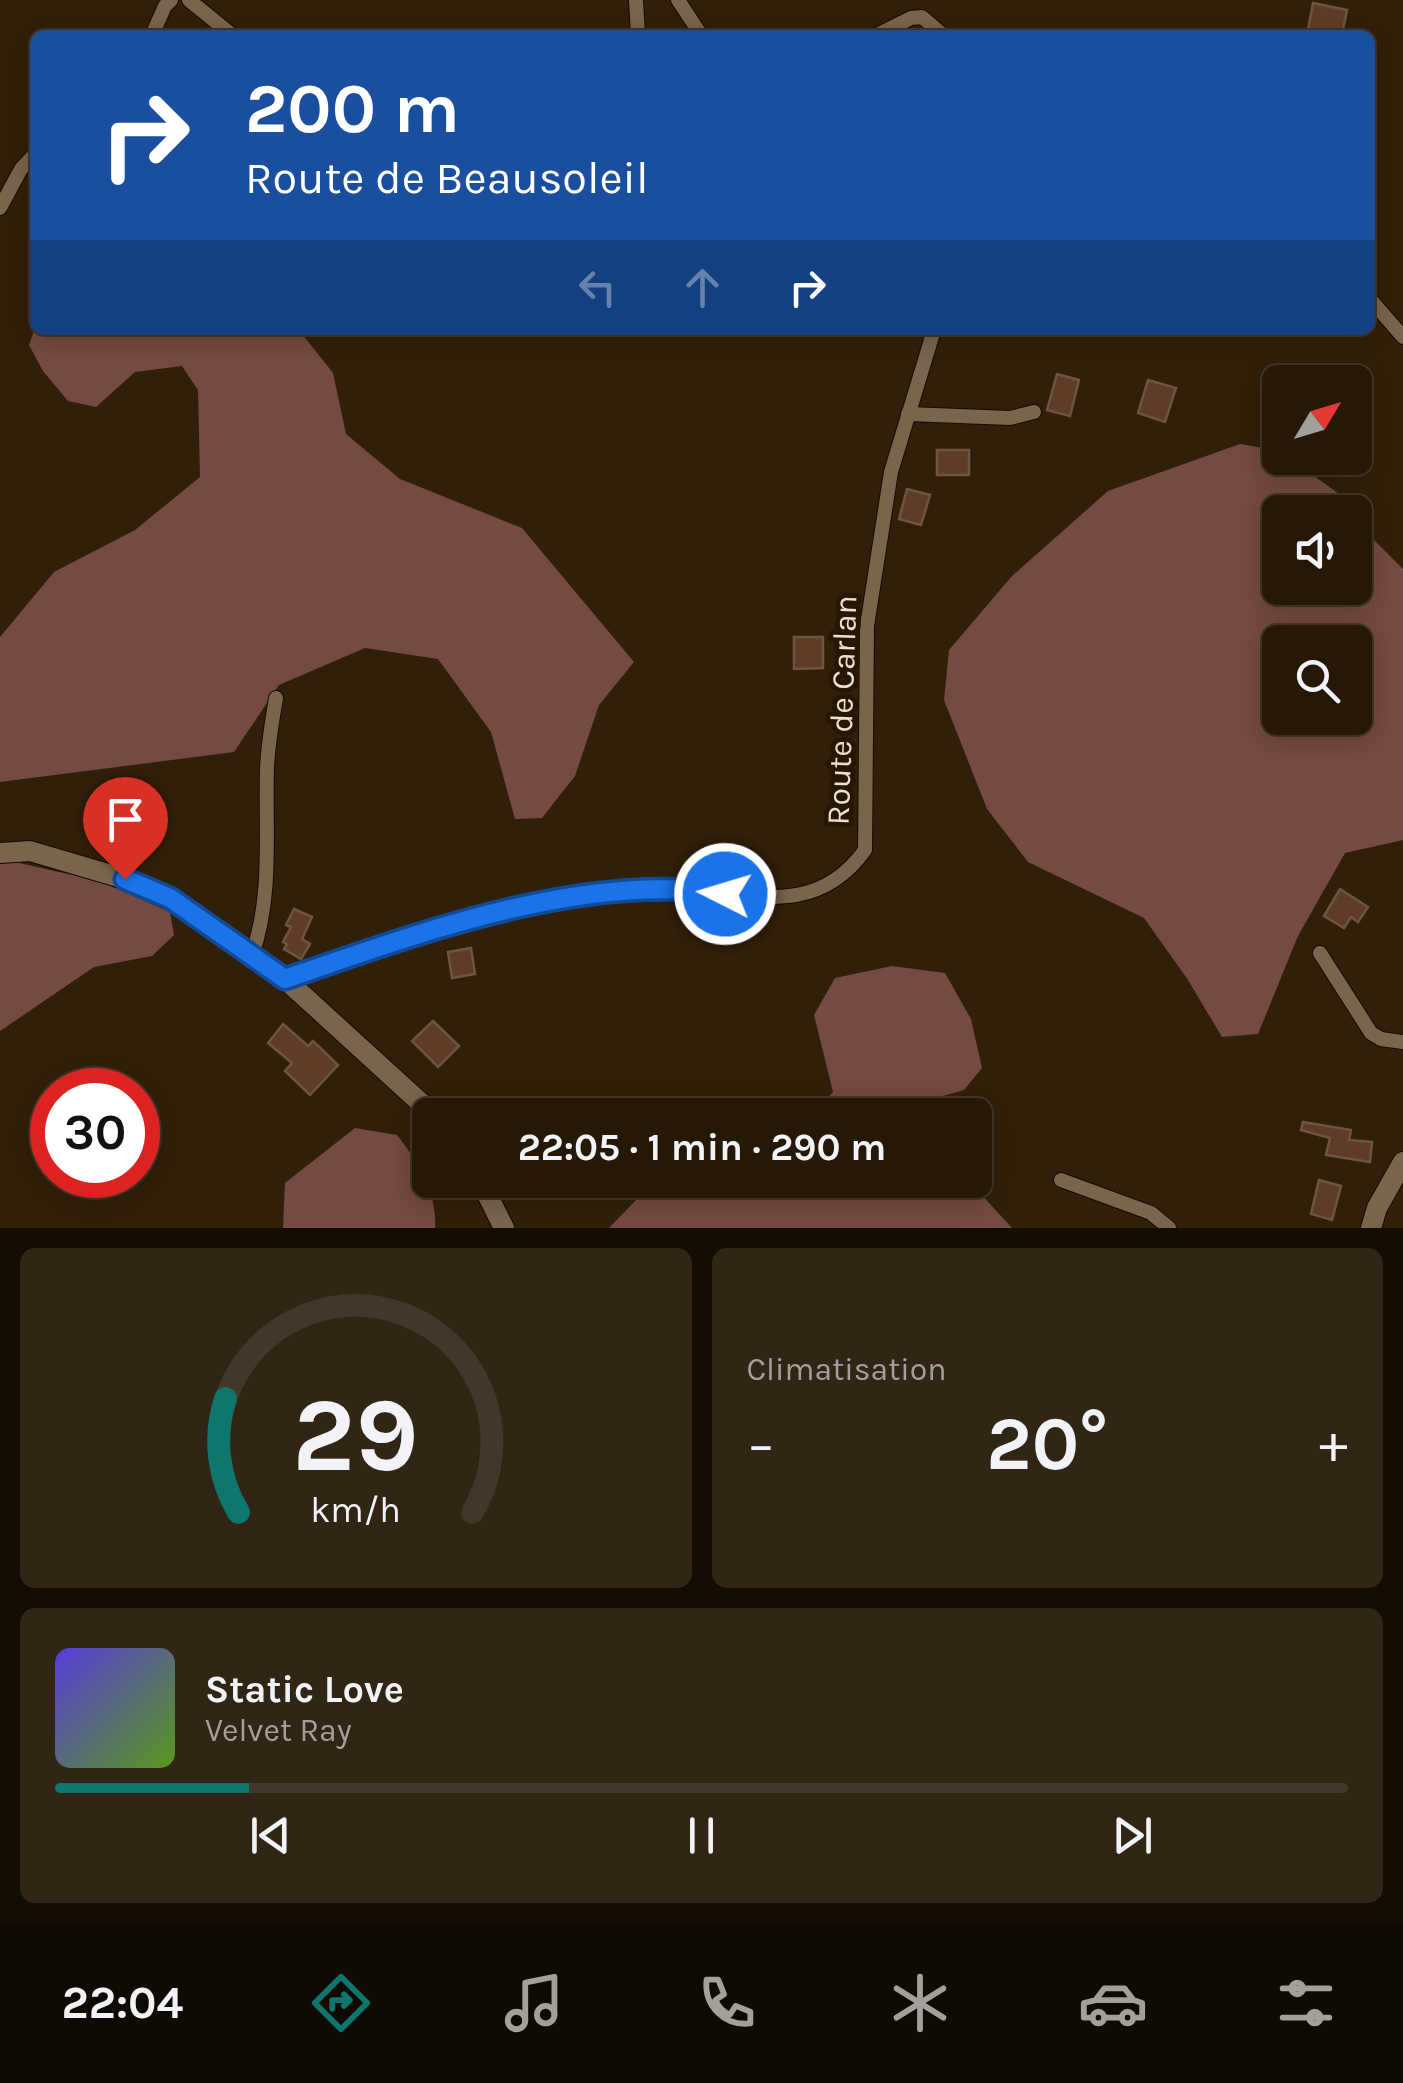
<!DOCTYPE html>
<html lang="fr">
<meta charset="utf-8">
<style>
:root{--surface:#251807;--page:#312515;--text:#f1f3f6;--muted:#a3a09b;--line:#423728;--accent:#0f766e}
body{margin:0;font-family:Karla,sans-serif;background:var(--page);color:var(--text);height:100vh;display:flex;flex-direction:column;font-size:38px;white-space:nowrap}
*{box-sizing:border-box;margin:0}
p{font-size:32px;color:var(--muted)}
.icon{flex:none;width:55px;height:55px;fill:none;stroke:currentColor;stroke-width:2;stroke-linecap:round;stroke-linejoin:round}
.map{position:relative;height:1228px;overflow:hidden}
.drawer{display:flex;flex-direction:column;gap:20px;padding:20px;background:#140d04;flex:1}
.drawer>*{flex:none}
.banner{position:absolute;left:30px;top:30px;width:1345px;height:305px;border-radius:15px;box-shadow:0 5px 25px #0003,0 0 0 2px var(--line);background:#1a4fa0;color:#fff;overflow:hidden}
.needle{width:65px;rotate:52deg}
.fabs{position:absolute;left:1262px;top:365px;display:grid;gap:20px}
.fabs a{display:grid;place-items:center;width:110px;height:110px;border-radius:15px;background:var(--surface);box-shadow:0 5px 25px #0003,0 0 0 2px var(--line);font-size:50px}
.speed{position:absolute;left:30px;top:1068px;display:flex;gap:20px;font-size:50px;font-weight:700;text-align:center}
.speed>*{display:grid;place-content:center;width:130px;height:130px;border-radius:50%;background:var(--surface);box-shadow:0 5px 25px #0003,0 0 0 2px var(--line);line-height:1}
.speed .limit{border:15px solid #d22;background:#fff;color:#111}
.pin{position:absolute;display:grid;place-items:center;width:85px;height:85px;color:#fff;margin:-102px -42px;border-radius:50% 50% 50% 0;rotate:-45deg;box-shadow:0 0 10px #0007}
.pin .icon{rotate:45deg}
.me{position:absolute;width:110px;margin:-55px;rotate:275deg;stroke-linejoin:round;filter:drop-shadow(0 0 8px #0008)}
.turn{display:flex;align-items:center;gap:35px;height:210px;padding:0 50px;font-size:45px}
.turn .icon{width:130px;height:130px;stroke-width:2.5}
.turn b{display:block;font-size:70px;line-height:85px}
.lanes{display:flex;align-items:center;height:95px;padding:0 50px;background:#0003;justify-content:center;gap:50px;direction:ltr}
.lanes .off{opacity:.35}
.big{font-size:75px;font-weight:700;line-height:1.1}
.drawer .widget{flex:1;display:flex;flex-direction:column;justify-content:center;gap:15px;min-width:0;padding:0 35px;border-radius:15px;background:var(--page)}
.drawer .dial{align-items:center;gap:0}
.dial svg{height:260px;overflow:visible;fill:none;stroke:var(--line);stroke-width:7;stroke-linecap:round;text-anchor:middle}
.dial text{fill:var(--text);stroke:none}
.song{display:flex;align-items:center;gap:30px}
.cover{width:120px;height:120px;border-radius:15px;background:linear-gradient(135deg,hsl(250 70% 55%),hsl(90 70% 35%))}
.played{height:10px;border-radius:5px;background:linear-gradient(90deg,var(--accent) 15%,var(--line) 15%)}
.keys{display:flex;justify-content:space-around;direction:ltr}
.heat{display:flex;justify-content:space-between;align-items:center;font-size:55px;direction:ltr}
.drawer .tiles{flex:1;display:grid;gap:20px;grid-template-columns:1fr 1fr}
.widget:last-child{grid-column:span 2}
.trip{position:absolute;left:412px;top:1098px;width:580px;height:100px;border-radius:15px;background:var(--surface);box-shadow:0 5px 25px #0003,0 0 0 2px var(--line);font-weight:700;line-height:100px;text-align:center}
.dock{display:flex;height:160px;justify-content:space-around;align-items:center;background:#0f0a03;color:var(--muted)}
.dock .icon{width:70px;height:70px}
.dock .selected{color:var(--accent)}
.dock b{font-size:45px;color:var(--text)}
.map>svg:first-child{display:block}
.forest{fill:#744a42;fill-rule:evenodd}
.building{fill:#5f3c27;stroke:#6f5343;stroke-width:2.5}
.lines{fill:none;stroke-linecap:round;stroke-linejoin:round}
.street-casing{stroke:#180900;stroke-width:16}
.secondary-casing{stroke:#180900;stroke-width:22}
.street{stroke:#79644c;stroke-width:14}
.secondary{stroke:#79644c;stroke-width:20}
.route-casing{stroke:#114b97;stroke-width:25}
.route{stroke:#1a73e8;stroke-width:18}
.labels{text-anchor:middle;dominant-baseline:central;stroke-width:10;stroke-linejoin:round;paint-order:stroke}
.street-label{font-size:32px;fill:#ebdfd1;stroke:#271602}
</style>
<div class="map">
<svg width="1403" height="1228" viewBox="0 0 1403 1228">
<rect width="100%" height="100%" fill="#312009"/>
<g class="forest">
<path d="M 35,328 L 299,330 L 333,373 L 346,434 L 400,479 L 522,528 L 634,662 L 599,705 L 575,776 L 542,818 L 515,819 L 491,732 L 438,659 L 365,648 L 279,685 L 234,752 L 0,782 L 0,637 L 54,572 L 135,530 L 200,477 L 198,390 L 182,366 L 135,372 L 96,407 L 68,401 L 43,371 L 29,345 Z"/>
<path d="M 1240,444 L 1280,451 L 1280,458 L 1289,458 L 1349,501 L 1372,538 L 1403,569 L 1403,840 L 1345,853 L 1298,936 L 1258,1034 L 1222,1037 L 1188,980 L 1144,918 L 1028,862 L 987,809 L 944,700 L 949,650 L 1012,576 L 1108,491 ZM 1280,512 L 1355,512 L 1355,588 L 1280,588 ZM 1280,642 L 1355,642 L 1355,718 L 1280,718 Z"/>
<path d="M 6,860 L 99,881 L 170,912 L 174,935 L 152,956 L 94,967 L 0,1031 L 0,862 Z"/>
<path d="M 892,966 L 945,973 L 971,1019 L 982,1068 L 964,1090 L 926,1101 L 922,1115 L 811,1115 L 833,1092 L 814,1015 L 835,978 Z"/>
<path d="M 355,1128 L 397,1135 C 418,1162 437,1193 435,1228 L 283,1228 L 285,1183 Z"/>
<path d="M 662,1180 L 968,1180 L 1012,1228 L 609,1228 L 635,1201 Z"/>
</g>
<g class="building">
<path d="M 1313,3 L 1347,10 L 1342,35 L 1307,35 Z"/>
<path d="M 1057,374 L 1079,380 L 1070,416 L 1047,410 Z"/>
<path d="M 1148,380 L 1176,388 L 1165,422 L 1138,413 Z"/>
<rect x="937" y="450" width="32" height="25"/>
<path d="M 907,489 L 930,495 L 921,525 L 899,519 Z"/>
<path d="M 794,637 L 823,637 L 823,668 L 794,669 Z"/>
<path d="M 1340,889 L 1368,907 L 1358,922 L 1351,917 L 1344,928 L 1324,916 Z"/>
<path d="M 294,909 L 312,917 L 302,939 L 310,944 L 301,959 L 284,949 L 287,944 L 283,942 L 291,927 L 286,925 Z"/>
<path d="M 471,948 L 475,974 L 452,978 L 448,952 Z"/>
<path d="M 433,1021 L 459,1046 L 438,1067 L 412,1041 Z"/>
<path d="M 283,1024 L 308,1046 L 313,1041 L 338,1065 L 310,1095 L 285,1071 L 292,1063 L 268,1043 Z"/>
<path d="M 1303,1122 L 1351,1130 L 1349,1140 L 1372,1142 L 1370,1162 L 1326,1155 L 1330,1138 L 1301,1130 Z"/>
<path d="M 1319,1180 L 1341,1186 L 1332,1220 L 1311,1214 Z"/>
</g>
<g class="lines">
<g class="street-casing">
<g id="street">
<path d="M 189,0 L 232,35"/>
<path d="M 636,0 L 638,35"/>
<path d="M 678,0 L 701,35"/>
<path d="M 152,35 L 165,6 L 171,0"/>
<path d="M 877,35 L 911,18 L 922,17 L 943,35"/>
<path d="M 0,208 L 21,169 L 35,154"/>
<path d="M 1370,299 L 1403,337"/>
<path d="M 908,414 L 1010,418 L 1034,412"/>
<path d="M 1320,953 L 1371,1033 L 1381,1039 L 1403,1042"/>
<path d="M 252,955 C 273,895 265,831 267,768 C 268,745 272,721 276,698"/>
<path d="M 285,979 C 391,943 512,898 624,891 C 648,890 676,887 700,890 C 765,898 821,911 865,850 L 867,626 L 891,472 L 934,330"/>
<path d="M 1061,1180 L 1151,1213 L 1169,1228"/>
</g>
</g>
<g class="secondary-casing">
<g id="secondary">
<path d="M 0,853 L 30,851 L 125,879 L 170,898 L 285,979 L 434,1115"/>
<path d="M 480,1180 L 504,1228"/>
<path d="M 1371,1228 L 1377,1208 L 1403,1162"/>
</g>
</g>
<use href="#street" class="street"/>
<use href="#secondary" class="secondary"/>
</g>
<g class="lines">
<g class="route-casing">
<path id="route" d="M 125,879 L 170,898 L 285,979 C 416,934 586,871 725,894"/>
</g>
<use href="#route" class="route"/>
</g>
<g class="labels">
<g class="street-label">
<text transform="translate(842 710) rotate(-88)">Route de Carlan</text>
</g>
</g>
</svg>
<div class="fabs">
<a><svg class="needle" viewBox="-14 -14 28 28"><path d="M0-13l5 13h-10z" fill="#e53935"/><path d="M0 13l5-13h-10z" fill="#a3a09b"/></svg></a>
<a><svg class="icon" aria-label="sound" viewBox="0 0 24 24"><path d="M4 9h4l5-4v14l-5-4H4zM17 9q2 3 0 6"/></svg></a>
<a><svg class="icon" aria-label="search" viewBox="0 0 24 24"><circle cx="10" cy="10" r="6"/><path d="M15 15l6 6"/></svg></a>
</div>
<div class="speed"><div class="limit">30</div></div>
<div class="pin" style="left:125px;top:879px;background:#d93025"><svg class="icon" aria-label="arrive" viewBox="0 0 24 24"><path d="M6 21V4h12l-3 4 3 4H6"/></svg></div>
<svg class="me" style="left:725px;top:894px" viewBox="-20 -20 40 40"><circle r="17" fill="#1a73e8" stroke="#fff" stroke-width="3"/><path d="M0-11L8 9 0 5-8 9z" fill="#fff"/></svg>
<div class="trip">22:05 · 1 min · 290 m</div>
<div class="banner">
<div class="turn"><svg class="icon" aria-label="right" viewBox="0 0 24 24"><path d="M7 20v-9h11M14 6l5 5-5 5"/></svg><div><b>200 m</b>Route de Beausoleil</div></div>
<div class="lanes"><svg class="icon off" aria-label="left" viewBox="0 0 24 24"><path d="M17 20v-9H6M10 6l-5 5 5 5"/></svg><svg class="icon off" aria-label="ahead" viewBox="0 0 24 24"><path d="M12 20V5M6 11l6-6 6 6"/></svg><svg class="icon" aria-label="right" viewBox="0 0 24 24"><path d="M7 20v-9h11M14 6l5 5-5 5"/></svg></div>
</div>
</div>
<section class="drawer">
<div class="tiles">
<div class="widget dial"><svg viewBox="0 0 100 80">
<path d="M14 69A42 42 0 1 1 86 69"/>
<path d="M14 69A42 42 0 0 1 10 34" stroke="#0f766e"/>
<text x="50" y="56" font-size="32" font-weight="700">29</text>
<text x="50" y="72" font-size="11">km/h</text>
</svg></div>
<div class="widget"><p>Climatisation</p>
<div class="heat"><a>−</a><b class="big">20°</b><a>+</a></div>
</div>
<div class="widget">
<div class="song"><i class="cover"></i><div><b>Static Love</b><p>Velvet Ray</p></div></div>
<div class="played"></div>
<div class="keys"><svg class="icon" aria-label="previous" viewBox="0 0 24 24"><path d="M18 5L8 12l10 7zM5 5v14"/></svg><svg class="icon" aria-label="pause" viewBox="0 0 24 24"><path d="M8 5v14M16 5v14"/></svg><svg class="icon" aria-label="next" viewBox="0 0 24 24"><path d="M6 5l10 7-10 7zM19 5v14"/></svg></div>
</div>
</div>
</section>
<nav class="dock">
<b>22:04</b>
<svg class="icon selected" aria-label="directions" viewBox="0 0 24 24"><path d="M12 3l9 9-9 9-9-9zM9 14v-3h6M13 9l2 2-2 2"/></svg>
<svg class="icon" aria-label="music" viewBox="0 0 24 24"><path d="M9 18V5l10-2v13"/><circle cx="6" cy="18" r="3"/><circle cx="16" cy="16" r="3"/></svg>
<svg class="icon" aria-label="phone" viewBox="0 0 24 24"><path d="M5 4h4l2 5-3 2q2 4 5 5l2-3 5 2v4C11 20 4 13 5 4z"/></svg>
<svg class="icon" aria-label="climate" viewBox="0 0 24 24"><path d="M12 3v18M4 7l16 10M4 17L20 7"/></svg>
<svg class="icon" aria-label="car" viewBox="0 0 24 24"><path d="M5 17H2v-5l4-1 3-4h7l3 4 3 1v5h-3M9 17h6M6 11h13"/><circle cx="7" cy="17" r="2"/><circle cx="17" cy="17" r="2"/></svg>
<svg class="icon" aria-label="filters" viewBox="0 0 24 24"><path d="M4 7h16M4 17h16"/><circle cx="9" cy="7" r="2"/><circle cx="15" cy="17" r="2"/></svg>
</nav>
